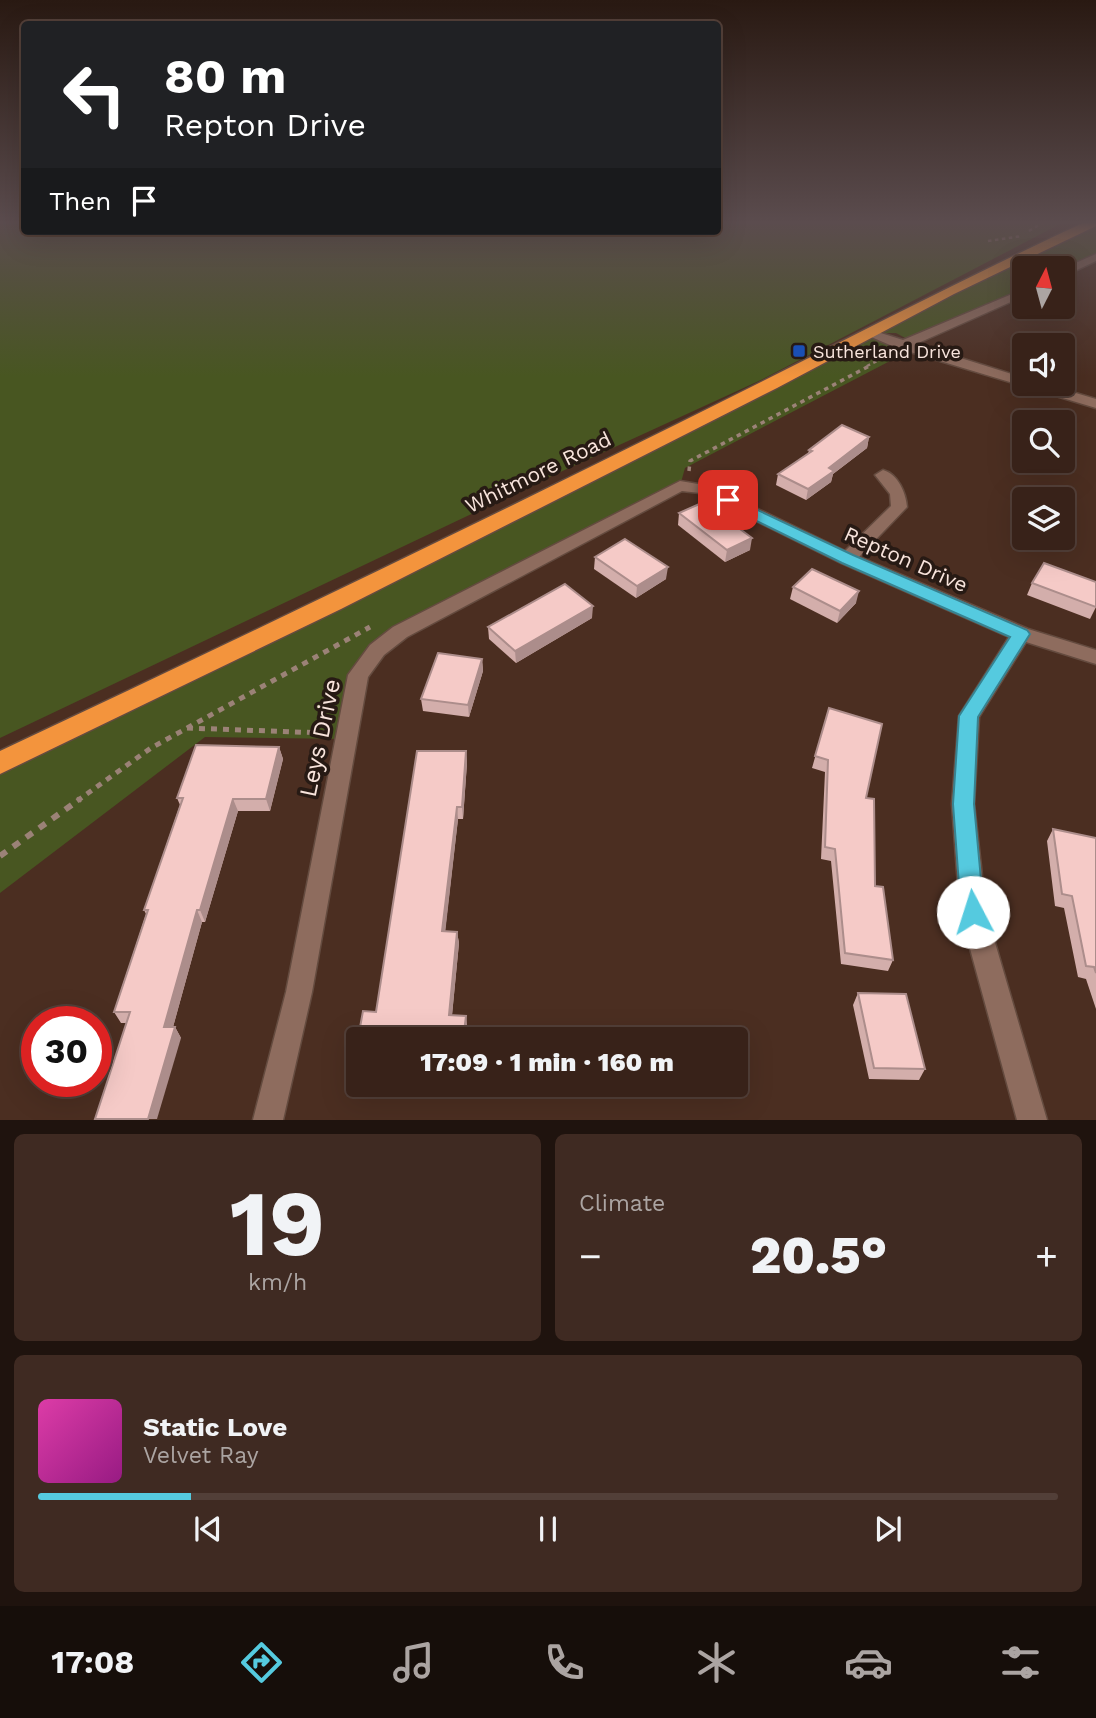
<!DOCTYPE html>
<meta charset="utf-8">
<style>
:root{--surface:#382219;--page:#3f2a22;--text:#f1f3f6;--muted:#aba4a2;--line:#523f38;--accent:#55cadf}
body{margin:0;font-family:"Work Sans",sans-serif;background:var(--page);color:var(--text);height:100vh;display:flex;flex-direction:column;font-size:26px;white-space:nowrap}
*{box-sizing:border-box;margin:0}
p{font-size:23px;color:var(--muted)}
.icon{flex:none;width:38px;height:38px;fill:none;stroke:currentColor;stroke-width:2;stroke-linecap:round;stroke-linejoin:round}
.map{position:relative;height:1120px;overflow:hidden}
.sheet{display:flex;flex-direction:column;gap:14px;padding:14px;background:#1f130e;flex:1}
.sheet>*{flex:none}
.hud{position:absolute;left:21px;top:21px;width:700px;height:214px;border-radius:7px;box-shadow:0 7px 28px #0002,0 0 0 2px var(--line);background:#202124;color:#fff;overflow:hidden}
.needle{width:46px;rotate:6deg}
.tools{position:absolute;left:1012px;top:256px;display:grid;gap:14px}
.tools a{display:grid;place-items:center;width:63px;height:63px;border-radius:7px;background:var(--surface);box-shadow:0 7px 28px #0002,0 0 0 2px var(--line);font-size:35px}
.speed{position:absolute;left:21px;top:1006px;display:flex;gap:14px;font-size:35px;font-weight:700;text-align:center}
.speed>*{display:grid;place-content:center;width:91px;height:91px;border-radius:50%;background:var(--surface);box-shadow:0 7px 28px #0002,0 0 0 2px var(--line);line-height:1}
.speed .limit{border:10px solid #d22;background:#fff;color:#111}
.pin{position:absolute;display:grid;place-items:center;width:60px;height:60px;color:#fff;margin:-30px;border-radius:14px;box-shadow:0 4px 10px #0006}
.me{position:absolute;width:77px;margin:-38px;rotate:355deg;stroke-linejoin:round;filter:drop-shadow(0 0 5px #0008)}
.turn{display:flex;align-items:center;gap:24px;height:147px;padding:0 28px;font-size:32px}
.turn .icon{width:91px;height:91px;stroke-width:2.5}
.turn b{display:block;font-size:49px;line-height:60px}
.then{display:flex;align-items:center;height:66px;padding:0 28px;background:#0003;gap:14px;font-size:26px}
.big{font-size:52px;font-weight:800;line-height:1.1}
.sheet .widget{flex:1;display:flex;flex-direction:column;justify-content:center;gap:10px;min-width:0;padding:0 24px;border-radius:10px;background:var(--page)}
.sheet .dial{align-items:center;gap:0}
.dial b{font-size:91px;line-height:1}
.song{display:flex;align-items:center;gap:21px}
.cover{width:84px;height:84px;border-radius:10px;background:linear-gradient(135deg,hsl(320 70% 55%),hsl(310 70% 35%))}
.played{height:7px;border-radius:4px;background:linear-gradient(90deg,var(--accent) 15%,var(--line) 15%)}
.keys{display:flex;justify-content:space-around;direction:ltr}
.heat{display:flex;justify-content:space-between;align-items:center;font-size:38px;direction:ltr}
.sheet .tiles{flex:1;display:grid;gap:14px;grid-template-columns:1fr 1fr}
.widget:last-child{grid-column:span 2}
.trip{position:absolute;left:346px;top:1027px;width:402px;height:70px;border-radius:7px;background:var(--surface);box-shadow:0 7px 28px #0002,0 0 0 2px var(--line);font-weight:800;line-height:70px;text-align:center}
.dock{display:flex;height:112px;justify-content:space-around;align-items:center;background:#160e0a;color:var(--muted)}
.dock .icon{width:49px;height:49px}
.dock .current{color:var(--accent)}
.dock b{font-size:32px;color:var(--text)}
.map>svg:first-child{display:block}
.green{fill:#485621}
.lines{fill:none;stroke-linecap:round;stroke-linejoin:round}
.minor-casing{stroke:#644b3f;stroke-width:3}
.highway-casing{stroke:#644b3f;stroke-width:3}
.path-far3{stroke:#9b8277;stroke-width:2.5;stroke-dasharray:3.5 3.5;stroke-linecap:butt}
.path-far2{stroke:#9b8277;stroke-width:3.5;stroke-dasharray:4.5 4.5;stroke-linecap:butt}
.path-far1{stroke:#9b8277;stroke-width:5;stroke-dasharray:6 6;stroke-linecap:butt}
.path{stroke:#9b8277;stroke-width:6;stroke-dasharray:8 8;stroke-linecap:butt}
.minor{fill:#8e6c5e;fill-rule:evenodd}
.highway{fill:#f3943d;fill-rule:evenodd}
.wall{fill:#d3aeab}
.shaded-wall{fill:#ac8d8b}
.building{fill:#f5cac7;stroke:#ac8d8b;stroke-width:2}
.route{fill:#55cadf;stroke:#378391;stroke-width:2}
.transit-dot{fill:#1a4fb4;stroke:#271a14;stroke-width:2.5}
.labels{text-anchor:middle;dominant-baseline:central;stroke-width:7;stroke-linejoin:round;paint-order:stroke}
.far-poi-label{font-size:18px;fill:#f8e4dc;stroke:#271a14;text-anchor:start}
.street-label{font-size:21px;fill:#f8e4dc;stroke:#271a14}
.near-street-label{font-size:24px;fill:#f8e4dc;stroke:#271a14}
</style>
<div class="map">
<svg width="1096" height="1120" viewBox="0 0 1096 1120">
<rect width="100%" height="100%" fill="#4b2e21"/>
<g class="green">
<path d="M 0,221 L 24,221 L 24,231 L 718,231 L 718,221 L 1066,221 L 761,380 L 543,480 L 0,738 Z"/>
<path d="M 1096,221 L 1096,257 L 1062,274 L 1062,268 L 1024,268 L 1024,292 L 909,340 L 896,333 L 871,333 L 913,349 L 685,468 L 680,486 L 377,650 L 344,739 L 205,737 L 0,893 L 0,763 Z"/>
</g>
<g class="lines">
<g class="minor-casing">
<g id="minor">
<path d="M 1096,254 L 1096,261 L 1062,277 L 1062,269 Z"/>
<path d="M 1024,289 L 1024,296 L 916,344 L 1024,378 L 1024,383 L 1042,383 L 1096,399 L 1096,408 L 897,348 L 862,333 L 868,329 L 903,340 Z"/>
<path d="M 883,470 C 898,474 906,493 907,507 L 859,557 L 1028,629 L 1096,650 L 1096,664 L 1026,642 L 979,717 L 974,804 L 986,912 L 1047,1120 L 1017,1120 L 960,912 L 952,804 L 959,716 L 1009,637 L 841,563 L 700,493 L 682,491 L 407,637 L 384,655 L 368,677 L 312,992 L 283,1120 L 253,1120 L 286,992 L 348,675 L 370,645 L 393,627 L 680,481 L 710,486 L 845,551 L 891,506 L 890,494 L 875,475 Z"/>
</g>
</g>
<g class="highway-casing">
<path id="highway" d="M 1087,221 L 1096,221 L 1096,226 L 954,294 L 777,388 L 341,609 L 0,774 L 0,751 C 228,644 454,535 679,423 C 815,356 949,285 1087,221 Z"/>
</g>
<g class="path-far3">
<path d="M 1029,231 L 1045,221"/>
<path d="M 988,241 L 1022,236"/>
<path d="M 867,366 L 887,356"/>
</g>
<path class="path-far2" d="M 689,471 L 690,461 L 871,365"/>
<g class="path-far1">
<path d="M 187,728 L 325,733"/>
<path d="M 77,801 L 151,748 L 370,627"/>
</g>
<path class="path" d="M 0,856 L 80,799"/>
<use href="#minor" class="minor"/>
<use href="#highway" class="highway"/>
</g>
<g class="wall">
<path d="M 869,437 L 867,448 L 833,474 L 831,482 L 806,500 L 776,485 L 778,474 L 808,454 L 809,450 Z"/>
<path d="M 679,513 L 750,550 L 725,562 L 678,525 Z"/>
<path d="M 595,557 L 666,579 L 636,598 L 594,569 Z"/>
<path d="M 1032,583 L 1096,607 L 1090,619 L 1027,595 Z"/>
<path d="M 793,587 L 856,603 L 837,623 L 790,599 Z"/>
<path d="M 592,618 L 516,663 L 489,639 L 488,627 Z"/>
<path d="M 482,659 L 483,671 L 469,717 L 423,711 L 421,699 Z"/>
<path d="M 829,708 L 866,798 L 875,886 L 893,960 L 888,971 L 841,964 L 831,861 L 821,859 L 825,772 L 812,768 Z"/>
<path d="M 279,747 L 283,759 L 270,811 L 238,811 L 205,922 L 202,922 L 173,1027 L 175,1027 L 181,1038 L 127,1023 L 121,1023 L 114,1012 L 146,914 L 144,910 L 180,805 L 177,798 Z"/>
<path d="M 417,751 L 466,751 L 467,763 L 463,819 L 458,819 L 445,931 L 457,932 L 459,943 L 452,1015 L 466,1016 L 467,1027 L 466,1040 L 359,1040 L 359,1077 L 356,1077 L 353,1066 L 363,1011 L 376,1012 Z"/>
<path d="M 1053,829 L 1096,838 L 1096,1009 L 1086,979 L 1078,977 L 1064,908 L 1055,906 L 1047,841 Z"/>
<path d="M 858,993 L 925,1069 L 919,1080 L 869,1079 L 853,1005 Z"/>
</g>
<g class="shaded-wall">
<path d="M 869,437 L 867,448 L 833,474 L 831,482 L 806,500 L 808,489 L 829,468 Z"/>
<path d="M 752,538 L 750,550 L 725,562 L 727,550 Z"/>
<path d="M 668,567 L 666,579 L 636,598 L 637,586 Z"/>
<path d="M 859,591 L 856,603 L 837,623 L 840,611 Z"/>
<path d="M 593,606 L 592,618 L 516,663 L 515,651 Z"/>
<path d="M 482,659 L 483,671 L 469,717 L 468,705 Z"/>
<path d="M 279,747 L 283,759 L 270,811 L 266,799 Z"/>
<path d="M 466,751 L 467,763 L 463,819 L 462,807 Z"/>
<path d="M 233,799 L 238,811 L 205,922 L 200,910 Z"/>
<path d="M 457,807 L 458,819 L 444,943 L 442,931 Z"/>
<path d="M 197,910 L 202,922 L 170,1038 L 164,1027 Z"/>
<path d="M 457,932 L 459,943 L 451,1026 L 449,1015 Z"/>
<path d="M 466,1016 L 467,1027 L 466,1040 L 463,1040 Z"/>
<path d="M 175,1027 L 181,1038 L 157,1119 L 148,1119 Z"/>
</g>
<g class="building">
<path d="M 842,425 L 869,437 L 829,468 L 834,471 L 808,489 L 778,474 L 812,451 L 809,450 Z"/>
<path d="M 704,502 L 752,538 L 727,550 L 679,513 Z"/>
<path d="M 625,539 L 668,567 L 637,586 L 595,557 Z"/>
<path d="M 1044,563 L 1096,582 L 1096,607 L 1032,583 Z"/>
<path d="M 812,569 L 859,591 L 840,611 L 793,587 Z"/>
<path d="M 565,584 L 593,606 L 515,651 L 488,627 Z"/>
<path d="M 438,653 L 482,659 L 468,705 L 421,699 Z"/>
<path d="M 829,708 L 882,724 L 866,798 L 874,799 L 875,886 L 883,887 L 893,960 L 845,953 L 835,849 L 825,847 L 828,760 L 815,756 Z"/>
<path d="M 196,745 L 279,747 L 266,799 L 233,799 L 200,910 L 197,910 L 164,1027 L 175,1027 L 148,1119 L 95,1119 L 130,1012 L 114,1012 L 148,910 L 144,910 L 183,798 L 177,798 Z"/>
<path d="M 417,751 L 466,751 L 462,807 L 457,807 L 442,931 L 457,932 L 449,1015 L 466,1016 L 463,1040 L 359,1040 L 359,1066 L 353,1066 L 363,1011 L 376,1012 Z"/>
<path d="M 1053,829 L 1096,838 L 1096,973 L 1094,967 L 1086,966 L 1072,896 L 1062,894 Z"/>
<path d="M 858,993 L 906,994 L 925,1069 L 874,1068 Z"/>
</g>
<linearGradient id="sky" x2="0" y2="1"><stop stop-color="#291912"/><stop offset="0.59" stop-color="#5b4c4e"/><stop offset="1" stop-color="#5b4c4e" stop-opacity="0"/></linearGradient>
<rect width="1096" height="377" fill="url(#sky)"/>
<path class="route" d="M 728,496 L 853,555 L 1027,630 L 1030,634 L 978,717 L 974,804 L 984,912 L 981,920 L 973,923 L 965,920 L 961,912 L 953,804 L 959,716 L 1010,637 L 842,563 L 722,504 L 720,500 Z"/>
<rect class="transit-dot" x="792" y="344" width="14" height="14" rx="3.5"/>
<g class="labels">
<g class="far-poi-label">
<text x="813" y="351">Sutherland Drive</text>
</g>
<g class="street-label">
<text transform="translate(538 472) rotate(-26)">Whitmore Road</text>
<text transform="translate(906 559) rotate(24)">Repton Drive</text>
</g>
<g class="near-street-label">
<text transform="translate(320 738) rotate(-78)">Leys Drive</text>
</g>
</g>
</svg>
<div class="tools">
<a><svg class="needle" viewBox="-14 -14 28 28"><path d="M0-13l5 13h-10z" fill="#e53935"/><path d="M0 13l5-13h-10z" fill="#aba4a2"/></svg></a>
<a><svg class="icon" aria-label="sound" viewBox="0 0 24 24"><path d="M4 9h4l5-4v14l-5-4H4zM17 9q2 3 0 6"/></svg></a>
<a><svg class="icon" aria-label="search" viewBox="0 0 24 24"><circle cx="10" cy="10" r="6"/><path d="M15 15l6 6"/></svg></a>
<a><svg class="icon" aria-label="layers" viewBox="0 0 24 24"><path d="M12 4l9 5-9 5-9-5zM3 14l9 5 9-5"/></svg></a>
</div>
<div class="speed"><div class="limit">30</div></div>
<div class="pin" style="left:728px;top:500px;background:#d93025"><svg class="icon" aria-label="arrive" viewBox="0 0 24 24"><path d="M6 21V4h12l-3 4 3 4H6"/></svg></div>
<svg class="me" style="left:973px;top:912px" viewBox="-20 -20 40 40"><circle r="19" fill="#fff"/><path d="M0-13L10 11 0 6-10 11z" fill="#55cadf"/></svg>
<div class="trip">17:09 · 1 min · 160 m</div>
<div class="hud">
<div class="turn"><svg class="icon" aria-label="left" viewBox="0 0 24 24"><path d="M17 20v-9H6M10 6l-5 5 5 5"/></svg><div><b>80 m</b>Repton Drive</div></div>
<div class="then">Then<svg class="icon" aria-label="arrive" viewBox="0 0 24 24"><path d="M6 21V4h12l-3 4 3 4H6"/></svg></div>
</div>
</div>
<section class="sheet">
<div class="tiles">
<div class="widget dial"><b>19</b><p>km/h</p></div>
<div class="widget"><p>Climate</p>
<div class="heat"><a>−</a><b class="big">20.5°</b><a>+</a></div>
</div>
<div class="widget">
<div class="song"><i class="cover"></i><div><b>Static Love</b><p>Velvet Ray</p></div></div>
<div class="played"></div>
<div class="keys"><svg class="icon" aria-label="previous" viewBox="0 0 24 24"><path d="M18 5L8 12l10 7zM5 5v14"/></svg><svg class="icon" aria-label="pause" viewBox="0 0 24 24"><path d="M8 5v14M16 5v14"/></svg><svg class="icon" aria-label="next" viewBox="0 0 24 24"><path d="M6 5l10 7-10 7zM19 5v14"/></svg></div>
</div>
</div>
</section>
<nav class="dock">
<b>17:08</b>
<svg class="icon current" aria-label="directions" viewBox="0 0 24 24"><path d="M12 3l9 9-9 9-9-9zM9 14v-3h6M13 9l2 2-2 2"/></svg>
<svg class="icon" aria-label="music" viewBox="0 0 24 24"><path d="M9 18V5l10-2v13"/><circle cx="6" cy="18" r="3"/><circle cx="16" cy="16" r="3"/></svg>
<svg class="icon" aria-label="phone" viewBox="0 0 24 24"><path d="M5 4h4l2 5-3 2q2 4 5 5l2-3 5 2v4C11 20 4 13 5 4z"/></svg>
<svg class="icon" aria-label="climate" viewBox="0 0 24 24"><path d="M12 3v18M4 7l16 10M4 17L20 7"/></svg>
<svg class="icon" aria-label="car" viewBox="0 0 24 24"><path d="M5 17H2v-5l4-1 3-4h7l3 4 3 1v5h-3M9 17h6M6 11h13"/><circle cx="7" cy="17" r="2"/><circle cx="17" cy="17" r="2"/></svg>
<svg class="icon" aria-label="filters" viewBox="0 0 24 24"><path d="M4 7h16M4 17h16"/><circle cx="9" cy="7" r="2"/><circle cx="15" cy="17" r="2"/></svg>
</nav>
